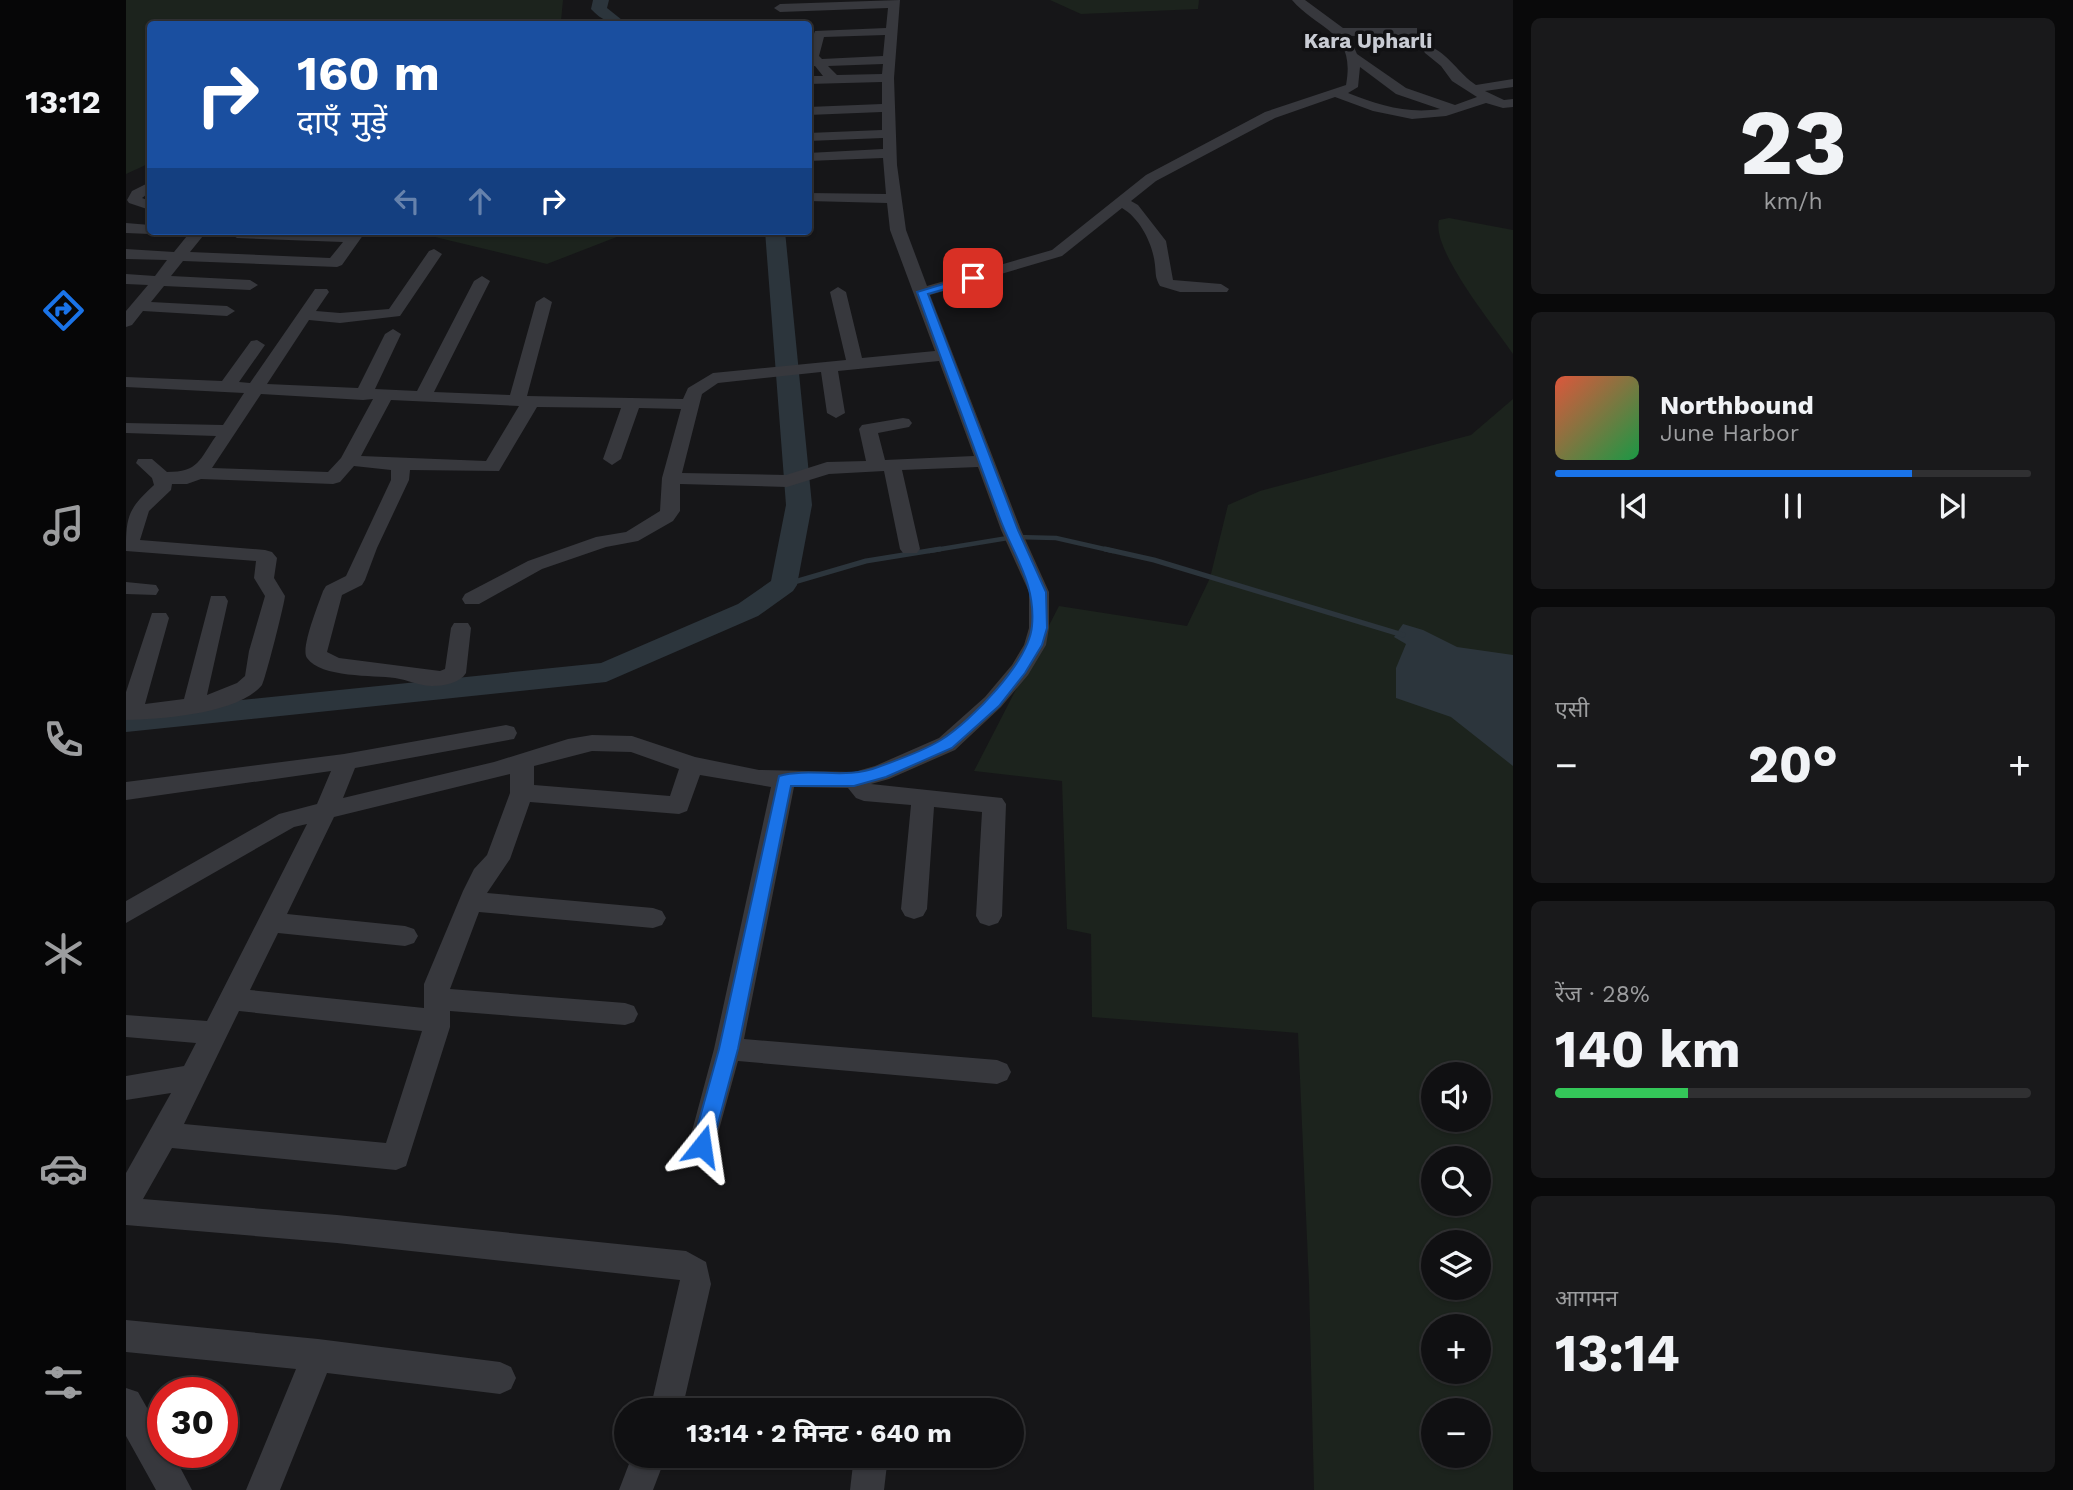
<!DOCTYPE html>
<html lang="hi">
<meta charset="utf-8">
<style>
:root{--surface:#101012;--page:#19191b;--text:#f1f3f6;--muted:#9c9d9f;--line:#303032;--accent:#1a73e8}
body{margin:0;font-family:"Work Sans","Noto Sans Devanagari",sans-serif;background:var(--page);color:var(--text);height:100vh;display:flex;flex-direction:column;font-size:26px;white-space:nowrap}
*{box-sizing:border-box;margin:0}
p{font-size:23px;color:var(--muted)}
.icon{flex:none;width:38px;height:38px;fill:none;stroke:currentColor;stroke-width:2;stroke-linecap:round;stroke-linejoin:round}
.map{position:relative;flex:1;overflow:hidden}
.drawer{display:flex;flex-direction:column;gap:18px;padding:18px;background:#09090a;width:560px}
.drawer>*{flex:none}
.guide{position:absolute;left:21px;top:21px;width:665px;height:214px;border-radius:7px;box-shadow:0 2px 5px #0004,0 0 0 2px var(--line);background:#1a4fa0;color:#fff;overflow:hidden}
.tools{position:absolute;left:1295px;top:1062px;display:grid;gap:14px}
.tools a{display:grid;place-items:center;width:70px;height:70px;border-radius:50%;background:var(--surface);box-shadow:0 2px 5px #0004,0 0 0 2px var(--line);font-size:35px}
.speed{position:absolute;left:21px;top:1377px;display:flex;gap:14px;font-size:35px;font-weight:700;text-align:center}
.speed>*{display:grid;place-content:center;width:91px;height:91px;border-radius:50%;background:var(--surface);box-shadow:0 2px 5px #0004,0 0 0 2px var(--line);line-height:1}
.speed .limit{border:10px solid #d22;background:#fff;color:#111}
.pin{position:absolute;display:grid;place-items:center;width:60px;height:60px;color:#fff;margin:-30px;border-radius:14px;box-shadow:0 4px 10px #0006}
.me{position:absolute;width:77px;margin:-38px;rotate:15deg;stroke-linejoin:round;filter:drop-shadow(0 0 5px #0008)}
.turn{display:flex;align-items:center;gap:24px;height:147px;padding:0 35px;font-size:32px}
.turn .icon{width:91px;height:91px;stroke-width:2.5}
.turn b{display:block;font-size:49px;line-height:60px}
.lanes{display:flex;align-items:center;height:66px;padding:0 35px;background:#0003;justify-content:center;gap:35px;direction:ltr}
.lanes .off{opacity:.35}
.big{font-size:52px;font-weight:700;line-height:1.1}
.drawer .tile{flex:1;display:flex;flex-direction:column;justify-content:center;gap:10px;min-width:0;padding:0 24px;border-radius:10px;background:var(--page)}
.drawer .dial{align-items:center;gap:0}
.dial b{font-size:91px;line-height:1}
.song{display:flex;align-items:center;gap:21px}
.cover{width:84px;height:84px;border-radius:10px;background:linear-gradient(135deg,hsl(10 70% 55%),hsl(140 70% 35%))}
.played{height:7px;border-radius:4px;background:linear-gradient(90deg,var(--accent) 75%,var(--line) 75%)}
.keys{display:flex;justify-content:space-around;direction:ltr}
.heat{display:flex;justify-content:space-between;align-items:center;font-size:38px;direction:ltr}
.charge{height:10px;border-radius:5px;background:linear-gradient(90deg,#34c759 28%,var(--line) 0)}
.trip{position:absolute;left:488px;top:1398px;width:410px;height:70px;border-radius:35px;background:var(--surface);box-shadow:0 2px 5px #0004,0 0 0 2px var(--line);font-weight:700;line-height:70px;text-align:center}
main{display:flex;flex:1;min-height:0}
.dock{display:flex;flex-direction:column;width:126px;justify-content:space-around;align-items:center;background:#060607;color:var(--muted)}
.dock .icon{width:49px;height:49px}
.dock .selected{color:var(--accent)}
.dock b{font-size:32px;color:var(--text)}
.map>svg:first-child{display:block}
.green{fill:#1c231d;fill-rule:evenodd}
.water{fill:#2c353c}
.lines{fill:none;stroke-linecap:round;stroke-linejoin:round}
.stream-far1{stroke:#2c353c;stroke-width:4.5}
.stream{stroke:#2c353c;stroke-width:5}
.river{fill:#2c353c;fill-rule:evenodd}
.minor{fill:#37383d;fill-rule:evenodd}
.route{fill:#1a73e8;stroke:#114b97;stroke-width:2}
.labels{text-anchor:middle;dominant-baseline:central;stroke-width:7;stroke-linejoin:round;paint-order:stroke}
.far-quarter-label{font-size:21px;font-weight:bold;fill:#c9ccd4;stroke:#111113}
</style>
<main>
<nav class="dock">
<b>13:12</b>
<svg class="icon selected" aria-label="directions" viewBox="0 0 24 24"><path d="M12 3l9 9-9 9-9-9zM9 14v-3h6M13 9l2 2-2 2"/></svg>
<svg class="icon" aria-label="music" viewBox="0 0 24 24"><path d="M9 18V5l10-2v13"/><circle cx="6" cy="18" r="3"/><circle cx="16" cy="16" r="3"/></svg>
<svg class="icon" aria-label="phone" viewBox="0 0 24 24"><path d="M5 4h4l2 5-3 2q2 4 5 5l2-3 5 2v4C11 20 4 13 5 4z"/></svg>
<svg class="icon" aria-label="climate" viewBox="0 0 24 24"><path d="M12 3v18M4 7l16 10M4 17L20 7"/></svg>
<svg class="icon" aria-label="car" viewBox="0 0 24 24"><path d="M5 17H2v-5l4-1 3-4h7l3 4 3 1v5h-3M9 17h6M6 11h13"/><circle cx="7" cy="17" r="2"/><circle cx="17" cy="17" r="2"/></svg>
<svg class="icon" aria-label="filters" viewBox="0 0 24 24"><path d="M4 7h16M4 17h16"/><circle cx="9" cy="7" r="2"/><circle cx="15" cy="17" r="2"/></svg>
</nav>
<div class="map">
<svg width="1387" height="1490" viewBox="0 0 1387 1490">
<rect width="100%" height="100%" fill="#161618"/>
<g class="green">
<path d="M 0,0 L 437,0 L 435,21 L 444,24 L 24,24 L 24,163 L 0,174 Z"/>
<path d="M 924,0 L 1073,0 L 1072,9 L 955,14 Z"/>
<path d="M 1323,218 L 1387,230 L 1387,354 C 1369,327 1305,250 1313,220 Z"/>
<path d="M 284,231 L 500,231 L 501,233 L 421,264 Z"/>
<path d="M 1387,399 L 1387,1490 L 1188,1490 L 1183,1284 L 1172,1033 L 966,1017 L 965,934 L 941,929 L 936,781 L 848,771 L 933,606 L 1061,626 L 1084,578 L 1102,505 L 1134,491 L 1345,435 ZM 1307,1074 L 1353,1074 L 1353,1120 L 1307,1120 ZM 1307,1158 L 1353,1158 L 1353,1204 L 1307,1204 ZM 1307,1242 L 1353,1242 L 1353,1288 L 1307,1288 ZM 1307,1326 L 1353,1326 L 1353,1372 L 1307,1372 ZM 1307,1410 L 1353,1410 L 1353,1456 L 1307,1456 Z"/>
</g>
<path class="water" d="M 1277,624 L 1297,630 L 1331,647 L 1387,655 L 1387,766 L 1325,717 L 1270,698 L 1270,668 L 1280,644 L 1268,637 Z"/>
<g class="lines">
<path class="stream-far1" d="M 803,551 L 888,537 L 930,538 L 987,551"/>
<g class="stream">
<path d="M 979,549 L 1028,560 L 1277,635"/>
<path d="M 658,585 L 740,561 L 814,549"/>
</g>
<g class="river">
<path d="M 467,0 L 483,0 L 481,8 L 501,24 C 486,24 476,21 465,9 Z"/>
<path d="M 639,231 L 659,231 L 686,505 L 671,585 L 667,591 L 632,616 L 480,682 L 0,732 L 0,712 L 475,663 L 612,604 L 645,581 L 660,505 Z"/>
</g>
<g class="minor">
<path d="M 774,0 L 768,78 L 771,165 L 780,230 L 801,286 L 926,250 L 1020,175 L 1139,112 L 1220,85 C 1230,31 1193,31 1166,0 L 1179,0 L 1217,28 L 1291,28 L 1291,34 L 1287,35 L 1223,36 L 1231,54 L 1280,88 L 1329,105 L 1351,97 L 1326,81 L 1315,66 L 1299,53 L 1297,50 L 1303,46 C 1322,53 1333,74 1350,85 L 1387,79 L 1387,87 L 1359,91 L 1378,100 L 1387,99 L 1387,107 L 1377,108 L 1360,103 L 1320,116 L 1286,119 L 1247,111 L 1209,97 L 1149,118 L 1030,181 L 1005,201 L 1012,205 L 1040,241 L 1047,280 L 1095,284 L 1103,289 L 1101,292 L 1054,292 L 1034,286 C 1029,278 1030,274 1029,265 C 1027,245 1015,219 996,208 L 936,256 L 804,295 L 895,530 L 923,592 L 923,628 L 920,645 L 902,675 L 875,707 L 829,750 L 763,779 L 745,784 L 876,798 L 880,804 L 876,916 L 872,923 L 863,926 L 854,923 L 850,916 L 856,812 L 808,807 L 801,909 L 797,916 L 788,919 L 779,916 L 775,909 L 785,805 L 738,801 L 730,798 L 722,788 L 668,787 L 618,1039 L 871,1060 L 881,1064 L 885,1072 L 881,1080 L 871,1084 L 612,1061 L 586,1155 L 576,1159 L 566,1155 L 562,1146 L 588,1049 L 645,787 L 574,775 L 561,811 L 553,814 L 404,802 L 384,859 L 361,893 L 527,908 L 536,911 L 540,918 L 536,925 L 527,928 L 353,912 L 324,989 L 499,1003 L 508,1006 L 512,1014 L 508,1022 L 499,1025 L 324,1011 L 324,1027 L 280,1166 L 270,1170 L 46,1148 L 17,1199 L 211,1215 L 560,1251 L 580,1262 L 585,1284 L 556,1410 L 524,1410 L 554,1280 L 211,1243 L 0,1225 L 0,1173 L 45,1093 L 0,1100 L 0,1076 L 58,1066 L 70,1043 L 0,1037 L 0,1015 L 81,1021 L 181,824 L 168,827 L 0,923 L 0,901 L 153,814 L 191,804 L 205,771 L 0,800 L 0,782 L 218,754 L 380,725 L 388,727 L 391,733 L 388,739 L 229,768 L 217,798 L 368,762 L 442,739 L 466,735 L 506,736 L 569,757 L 633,770 L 728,772 L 749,766 L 813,738 L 859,697 L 886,665 L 898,645 L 903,628 L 903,592 L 875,530 L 852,467 L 776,470 L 794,549 L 791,553 L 777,553 L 774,549 L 758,471 L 703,474 L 661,487 L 554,484 L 554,511 L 547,521 L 512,541 L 480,547 L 416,569 L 353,604 L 339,604 L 336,599 L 339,594 L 402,561 L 470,537 L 500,532 L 534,511 L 536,478 L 555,409 L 513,408 L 495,459 L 486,465 L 477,459 L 495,408 L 411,407 L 373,471 L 284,470 L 283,480 L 251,548 L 239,580 L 236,585 L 216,595 L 201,652 L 213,658 L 314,671 L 319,669 L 325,628 L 328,623 L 342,623 L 345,628 L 340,673 C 334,683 318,686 306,686 C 294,686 282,680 269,678 C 247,675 195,678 181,658 C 174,649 193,603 197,591 L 200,586 L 220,576 L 265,480 L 265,470 L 228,466 L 214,482 L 207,484 L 75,479 L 61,484 L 46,484 L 45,490 L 23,511 L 14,540 L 139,550 L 146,552 L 151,558 L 148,578 L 159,596 C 158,606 139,681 136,685 C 112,714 35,719 0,720 L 0,692 L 26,613 L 40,613 L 43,618 L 19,704 L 58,699 L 85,596 L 99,596 L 102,601 L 81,695 L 111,683 L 119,676 L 123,651 L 139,596 L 128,578 L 130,561 L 0,551 C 0,516 2,509 28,485 L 26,478 L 10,463 L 12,459 L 26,459 L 41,472 C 73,472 73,460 90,436 L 0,433 L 0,423 L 97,425 L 118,393 L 0,387 L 0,377 L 96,381 L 125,341 L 131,340 L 139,345 L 113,382 L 124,383 L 189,289 L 201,289 L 203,292 L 190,311 L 214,313 L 263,309 L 303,251 L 308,249 L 316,254 L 274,316 L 214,323 L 183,320 L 141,384 L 232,388 L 259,334 L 267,329 L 275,334 L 249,389 L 291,391 L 348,281 L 356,276 L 364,281 L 308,392 L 384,395 L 410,302 L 418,297 L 426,302 L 401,396 L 557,399 L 562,388 L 587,373 L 720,360 L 704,292 L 712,287 L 720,292 L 736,358 L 809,351 L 764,230 L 761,203 L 682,201 L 682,193 L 760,194 L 757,158 L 682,161 L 682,153 L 757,149 L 757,138 L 682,141 L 682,133 L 756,130 L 756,112 L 682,115 L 682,107 L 756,104 L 756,82 L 682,84 L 682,76 L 697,76 L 689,66 L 682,67 L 682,50 L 689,31 L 760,28 L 762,8 L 654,12 L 648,8 L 654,4 ZM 759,35 L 757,56 L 696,59 L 693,56 L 698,37 ZM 757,64 L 756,74 L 711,75 L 702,66 ZM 1234,67 L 1270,94 L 1314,109 C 1281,114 1252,105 1222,93 L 1232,87 ZM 813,361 L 848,456 L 759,460 L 752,433 L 783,427 L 786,423 L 783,419 L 777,418 L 736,425 L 733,429 L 740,461 L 701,462 L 660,475 L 556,473 L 576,394 L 592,383 L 695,372 L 701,413 L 710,418 L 719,413 L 712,371 ZM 135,394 L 237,400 L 247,399 L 215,458 L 202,472 L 86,468 ZM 265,400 L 393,406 L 360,461 L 235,456 ZM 466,751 L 505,752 L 553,769 L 544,796 L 408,785 L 408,766 ZM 384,774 L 384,793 L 361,855 L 348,869 L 337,891 L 298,984 L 298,1008 L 124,990 L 152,933 L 279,946 L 288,943 L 292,936 L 288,929 L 279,926 L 161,914 L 208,817 ZM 113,1011 L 296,1031 L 260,1143 L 58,1124 Z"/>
<path d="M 24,182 L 24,192 L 16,198 L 24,201 L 24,210 L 3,203 L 1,200 L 6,191 Z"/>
<path d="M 0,223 L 24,225 L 24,231 L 30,231 L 24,234 L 0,233 Z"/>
<path d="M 65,231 L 81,231 L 64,252 L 204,258 L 217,242 L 111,238 L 103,233 L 240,231 L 216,265 L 211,267 L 57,261 L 45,276 L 124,280 L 132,285 L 124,290 L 38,286 L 25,302 L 101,306 L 109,311 L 101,316 L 17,311 L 6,325 L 0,327 L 0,311 L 22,285 L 0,284 L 0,274 L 29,276 L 41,260 L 0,259 L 0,249 L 48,252 Z"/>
<path d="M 0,582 L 30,585 L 33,590 L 30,595 L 0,594 Z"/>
<path d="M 0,1320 L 192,1339 L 374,1362 L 385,1367 L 390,1378 L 385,1389 L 374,1394 L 201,1373 L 154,1490 L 120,1490 L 170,1369 L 0,1352 Z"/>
<path d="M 0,1388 L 12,1392 L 37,1436 L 37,1452 L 46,1452 L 66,1490 L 30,1490 L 0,1436 Z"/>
<path d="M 506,1456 L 540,1456 L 527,1490 L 493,1490 Z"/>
<path d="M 728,1456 L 762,1456 L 758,1490 L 724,1490 Z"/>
</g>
</g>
<path class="route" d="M 847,275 L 851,276 L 851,280 L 802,294 L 892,530 L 920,592 L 921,628 L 916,645 L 899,673 L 873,706 L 826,748 L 760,777 L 728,786 L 665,786 L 612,1049 L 586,1146 L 583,1153 L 576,1155 L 569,1153 L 566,1146 L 593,1049 L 653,776 C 685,767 720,780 752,767 C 772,760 797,751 815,740 C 845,721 903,662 906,626 C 910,583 887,555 873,516 C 846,442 818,367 791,292 Z"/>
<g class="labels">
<g class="far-quarter-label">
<text x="1242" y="40">Kara Upharli</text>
</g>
</g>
</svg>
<div class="tools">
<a><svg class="icon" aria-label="sound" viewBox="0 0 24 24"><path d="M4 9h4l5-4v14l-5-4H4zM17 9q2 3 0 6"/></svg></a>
<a><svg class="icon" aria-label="search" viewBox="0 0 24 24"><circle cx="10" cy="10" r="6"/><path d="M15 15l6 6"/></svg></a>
<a><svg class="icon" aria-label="layers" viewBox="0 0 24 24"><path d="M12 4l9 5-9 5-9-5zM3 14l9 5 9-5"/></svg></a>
<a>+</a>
<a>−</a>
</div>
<div class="speed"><div class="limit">30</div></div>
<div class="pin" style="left:847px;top:278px;background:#d93025"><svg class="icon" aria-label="arrive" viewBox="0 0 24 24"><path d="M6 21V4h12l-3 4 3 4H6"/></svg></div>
<svg class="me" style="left:576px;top:1146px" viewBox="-20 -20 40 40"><path d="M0-17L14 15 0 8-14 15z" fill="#1a73e8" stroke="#fff" stroke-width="4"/></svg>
<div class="trip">13:14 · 2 मिनट · 640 m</div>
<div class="guide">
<div class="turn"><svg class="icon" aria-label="right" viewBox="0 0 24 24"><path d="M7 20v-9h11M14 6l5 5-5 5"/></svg><div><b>160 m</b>दाएँ मुड़ें</div></div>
<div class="lanes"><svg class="icon off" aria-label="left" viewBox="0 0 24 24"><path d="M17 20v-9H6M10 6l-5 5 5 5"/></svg><svg class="icon off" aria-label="ahead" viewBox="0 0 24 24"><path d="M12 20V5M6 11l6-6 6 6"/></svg><svg class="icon" aria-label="right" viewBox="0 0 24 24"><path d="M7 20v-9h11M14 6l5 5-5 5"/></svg></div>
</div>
</div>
<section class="drawer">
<div class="tile dial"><b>23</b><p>km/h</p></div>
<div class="tile">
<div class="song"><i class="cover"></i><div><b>Northbound</b><p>June Harbor</p></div></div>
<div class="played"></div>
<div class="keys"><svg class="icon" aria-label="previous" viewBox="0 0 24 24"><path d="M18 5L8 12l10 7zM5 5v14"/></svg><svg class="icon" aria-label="pause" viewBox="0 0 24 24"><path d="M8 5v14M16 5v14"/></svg><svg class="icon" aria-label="next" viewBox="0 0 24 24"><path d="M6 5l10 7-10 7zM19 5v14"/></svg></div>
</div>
<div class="tile"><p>एसी</p>
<div class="heat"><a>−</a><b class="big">20°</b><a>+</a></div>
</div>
<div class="tile"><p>रेंज · 28%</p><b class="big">140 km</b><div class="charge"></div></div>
<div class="tile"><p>आगमन</p><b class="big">13:14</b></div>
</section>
</main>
